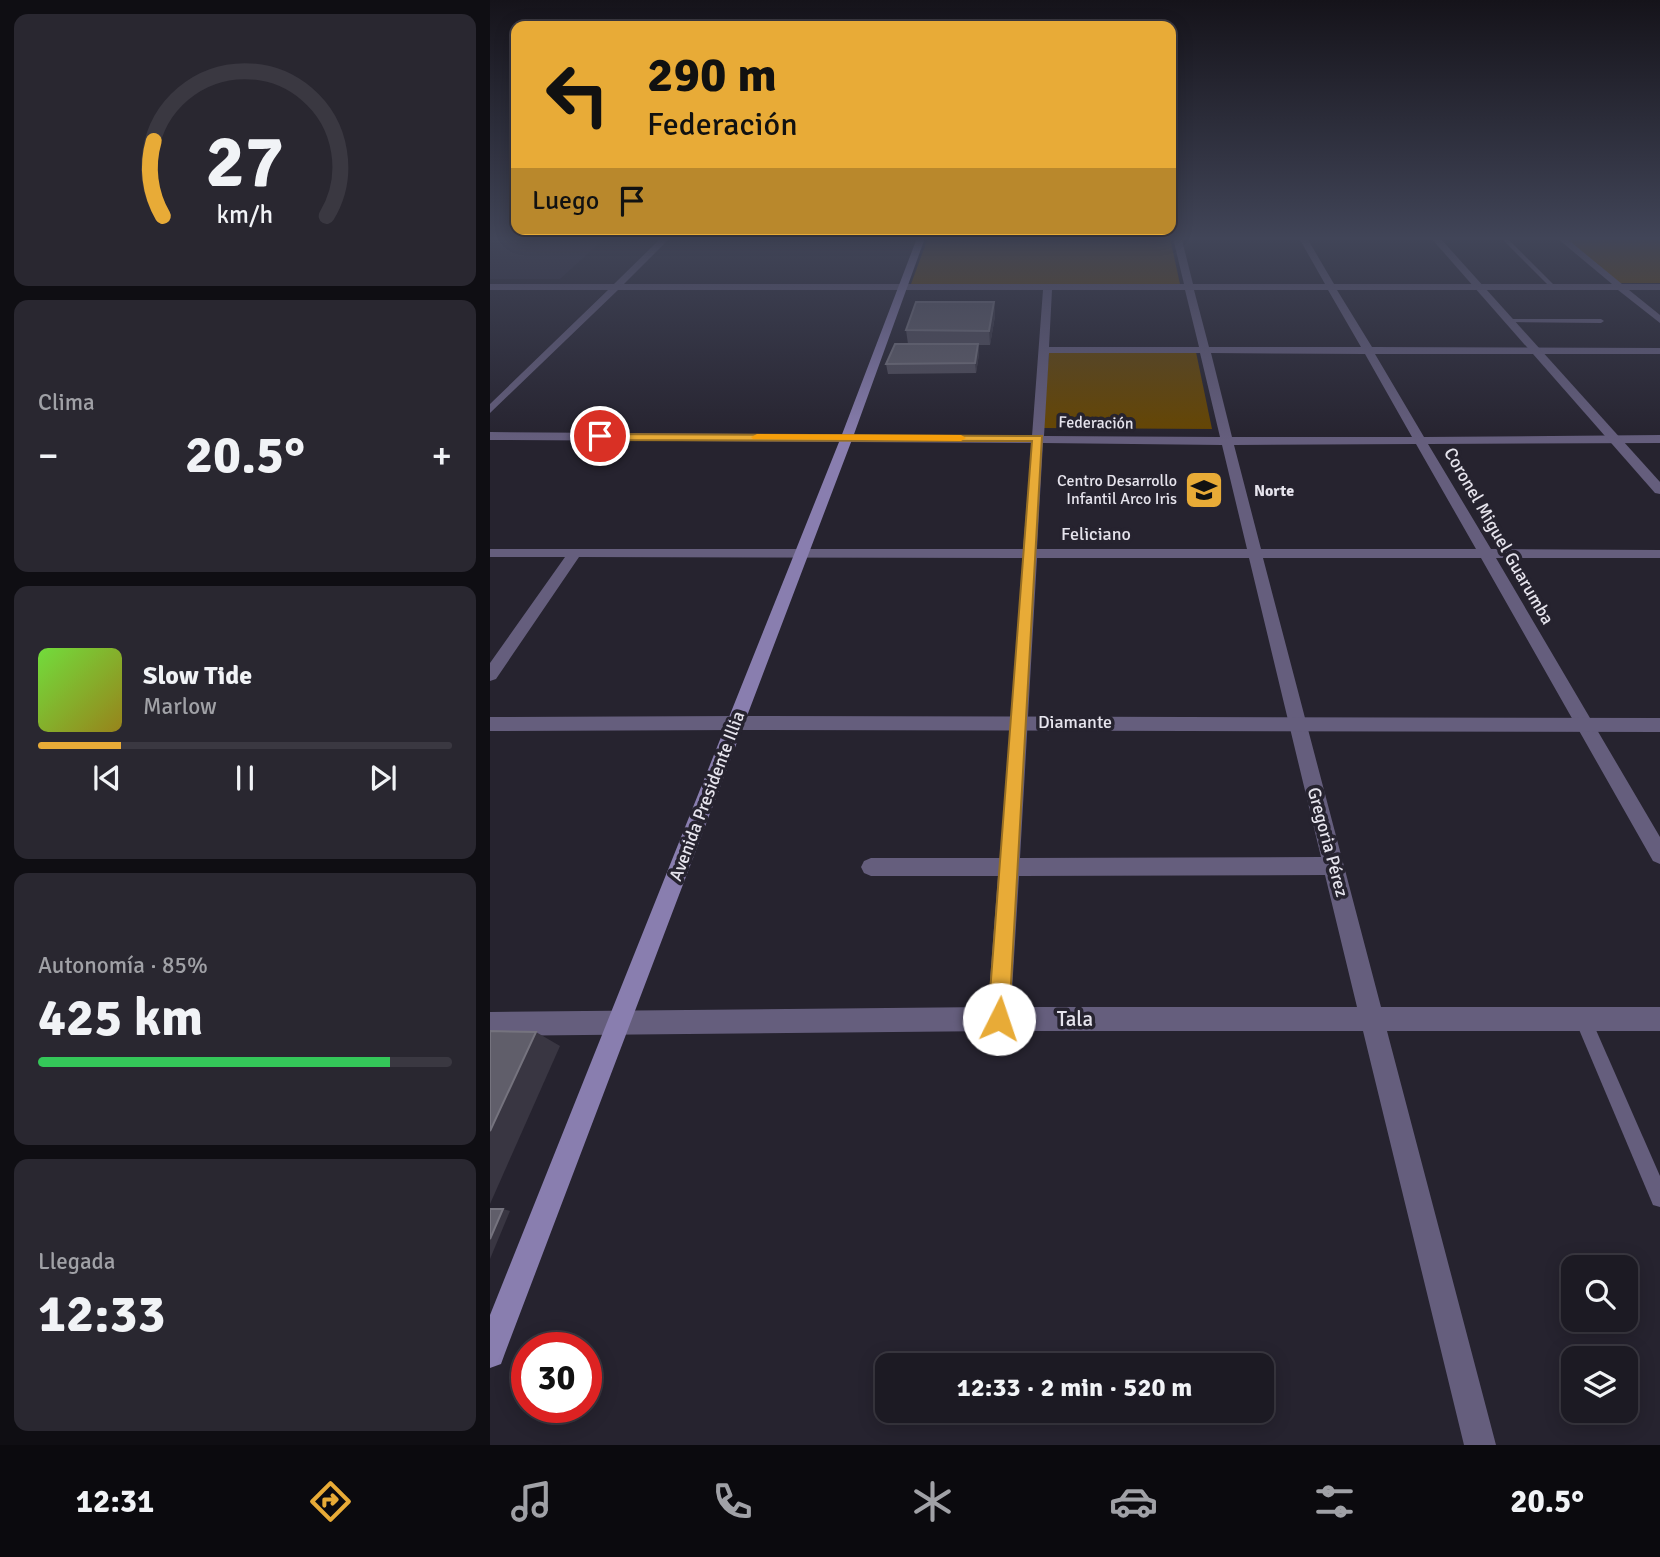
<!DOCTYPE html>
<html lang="es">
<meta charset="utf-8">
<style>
:root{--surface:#1c1a23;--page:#292730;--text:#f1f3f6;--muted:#a0a1a6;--line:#3a3841;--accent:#e8ab37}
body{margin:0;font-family:Signika,sans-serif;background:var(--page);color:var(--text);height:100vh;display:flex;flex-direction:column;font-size:26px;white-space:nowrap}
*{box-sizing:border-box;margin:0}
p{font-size:23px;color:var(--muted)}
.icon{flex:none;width:38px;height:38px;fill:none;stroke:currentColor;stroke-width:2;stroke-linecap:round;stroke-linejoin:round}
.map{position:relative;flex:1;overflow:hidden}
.details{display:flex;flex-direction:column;gap:14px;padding:14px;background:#0f0e13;width:490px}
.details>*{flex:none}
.top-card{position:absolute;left:21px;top:21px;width:665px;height:214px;border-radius:14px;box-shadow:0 4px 18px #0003,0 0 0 2px var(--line);background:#e8ab37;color:#111;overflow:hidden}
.buttons{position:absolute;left:1071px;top:1255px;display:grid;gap:14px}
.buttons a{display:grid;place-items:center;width:77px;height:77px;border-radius:14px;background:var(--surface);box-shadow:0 4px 18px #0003,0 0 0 2px var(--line);font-size:35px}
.speed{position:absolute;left:21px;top:1332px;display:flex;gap:14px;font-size:35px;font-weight:700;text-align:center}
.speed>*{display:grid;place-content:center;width:91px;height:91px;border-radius:50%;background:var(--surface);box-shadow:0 4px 18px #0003,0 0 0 2px var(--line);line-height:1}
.speed .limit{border:10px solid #d22;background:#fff;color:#111}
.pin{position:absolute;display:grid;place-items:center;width:60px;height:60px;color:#fff;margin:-30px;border:4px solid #fff;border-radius:50%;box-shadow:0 2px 7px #0007}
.me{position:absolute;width:77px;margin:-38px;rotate:4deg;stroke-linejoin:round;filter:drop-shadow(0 0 5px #0008)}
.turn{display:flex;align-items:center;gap:24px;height:147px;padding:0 21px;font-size:32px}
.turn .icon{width:91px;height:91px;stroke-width:2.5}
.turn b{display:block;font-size:49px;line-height:60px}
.then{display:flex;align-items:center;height:66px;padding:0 21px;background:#0003;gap:14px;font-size:26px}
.big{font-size:52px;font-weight:700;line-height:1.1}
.details .widget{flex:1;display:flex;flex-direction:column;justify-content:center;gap:10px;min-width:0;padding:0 24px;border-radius:14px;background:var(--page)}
.details .dial{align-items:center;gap:0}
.dial svg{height:182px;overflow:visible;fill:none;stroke:var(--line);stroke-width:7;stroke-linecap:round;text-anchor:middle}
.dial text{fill:var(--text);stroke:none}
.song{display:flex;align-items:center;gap:21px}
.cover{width:84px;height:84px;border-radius:10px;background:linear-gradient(135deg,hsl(100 70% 55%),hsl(50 70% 35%))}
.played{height:7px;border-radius:4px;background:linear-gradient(90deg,var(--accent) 20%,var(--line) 20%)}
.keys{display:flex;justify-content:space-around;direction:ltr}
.heat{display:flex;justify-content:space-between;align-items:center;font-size:38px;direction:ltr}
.charge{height:10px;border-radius:5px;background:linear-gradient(90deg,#34c759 85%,var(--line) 0)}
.trip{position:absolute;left:385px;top:1353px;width:399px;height:70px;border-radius:14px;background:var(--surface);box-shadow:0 4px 18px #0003,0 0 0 2px var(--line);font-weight:700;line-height:70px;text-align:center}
.tab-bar{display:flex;height:112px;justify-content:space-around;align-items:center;background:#0b0a0e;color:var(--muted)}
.tab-bar .icon{width:49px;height:49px}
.tab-bar .selected{color:var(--accent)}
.tab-bar b{font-size:32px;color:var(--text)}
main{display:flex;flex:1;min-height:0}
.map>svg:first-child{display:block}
.built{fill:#2f2b3d}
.green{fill:#674600}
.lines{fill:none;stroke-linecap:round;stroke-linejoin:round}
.service{fill:#655e7d;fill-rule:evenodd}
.minor{fill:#655e7d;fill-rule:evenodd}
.tertiary{fill:#655e7d;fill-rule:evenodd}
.secondary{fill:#897eaf;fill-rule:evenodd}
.wall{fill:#504d5a}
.shaded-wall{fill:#393642}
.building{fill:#605e6a;stroke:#75737e;stroke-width:2}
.route{fill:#e8ab37;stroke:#976f24;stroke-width:2}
.slow{fill:#f59e0b}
.labels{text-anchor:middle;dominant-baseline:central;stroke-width:7;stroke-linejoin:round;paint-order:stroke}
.far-street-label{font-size:16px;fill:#e6e4ed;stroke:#26232f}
.far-poi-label{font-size:16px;fill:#e6e4ed;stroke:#26232f;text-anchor:end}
.far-neighbourhood-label{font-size:16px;font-weight:bold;fill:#e6e4ed;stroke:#26232f}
.street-label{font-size:18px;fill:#e6e4ed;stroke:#26232f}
.near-street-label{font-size:21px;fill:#e6e4ed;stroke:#26232f}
</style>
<main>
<section class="details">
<div class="widget dial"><svg viewBox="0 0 100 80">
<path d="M14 69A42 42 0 1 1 86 69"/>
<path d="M14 69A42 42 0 0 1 10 36" stroke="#e8ab37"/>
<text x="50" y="56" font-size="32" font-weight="700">27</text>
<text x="50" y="72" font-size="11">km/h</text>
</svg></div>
<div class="widget"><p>Clima</p>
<div class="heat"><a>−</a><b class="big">20.5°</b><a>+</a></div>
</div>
<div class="widget">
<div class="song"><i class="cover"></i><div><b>Slow Tide</b><p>Marlow</p></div></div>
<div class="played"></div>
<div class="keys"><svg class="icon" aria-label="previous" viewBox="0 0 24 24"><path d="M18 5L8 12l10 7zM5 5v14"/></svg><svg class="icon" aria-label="pause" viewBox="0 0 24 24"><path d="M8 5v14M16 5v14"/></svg><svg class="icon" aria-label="next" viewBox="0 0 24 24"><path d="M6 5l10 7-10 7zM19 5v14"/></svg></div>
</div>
<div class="widget"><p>Autonomía · 85%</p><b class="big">425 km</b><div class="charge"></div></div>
<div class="widget"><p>Llegada</p><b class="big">12:33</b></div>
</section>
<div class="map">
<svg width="1170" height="1445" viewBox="0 0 1170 1445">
<rect width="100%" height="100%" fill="#26232f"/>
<path class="built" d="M 0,238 L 115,238 L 70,279 L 0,279 Z"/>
<g class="green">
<path d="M 438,238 L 680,238 L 690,284 L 421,284 Z"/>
<path d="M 1075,240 L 1170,240 L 1170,283 L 1128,283 Z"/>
<path d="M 559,352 L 706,352 L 722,429 L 553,428 Z"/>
</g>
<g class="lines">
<g class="service">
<path d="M 1011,238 L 1017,238 L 1065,286 L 1065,288 L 1061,288 Z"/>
<path d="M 1019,319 L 1111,319 L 1114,321 L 1111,323 L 1017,322 L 1016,321 Z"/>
<path d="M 1093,1012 L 1099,1014 L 1170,1176 L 1170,1207 L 1163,1205 L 1085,1020 L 1087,1014 Z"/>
</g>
<g class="minor">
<path d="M 171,238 L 180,238 L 134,284 L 694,284 L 683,238 L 781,238 L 692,240 L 703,284 L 835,284 L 809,238 L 817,238 L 844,284 L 1122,284 L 1067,238 L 1076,238 L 1132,284 L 1170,284 L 1170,290 L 1139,290 L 1170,315 L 1170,323 L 1128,290 L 847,290 L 882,347 L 1170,348 L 1170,354 L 885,354 L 934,437 L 1170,435 L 1170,443 L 938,444 L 1001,549 L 1170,550 L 1170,558 L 1006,558 L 1170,837 L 1170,864 L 1163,861 L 991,558 L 773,558 L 891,1007 L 1170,1007 L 1170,1031 L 897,1031 L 1006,1445 L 974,1445 L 873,1031 L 509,1031 L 0,1036 L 0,1012 L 498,1007 L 508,876 L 381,876 L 374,873 L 371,867 L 374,861 L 381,858 L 510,858 L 533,558 L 89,557 L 6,679 L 0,681 L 0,663 L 75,557 L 0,557 L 0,549 L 533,549 L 542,443 L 0,440 L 0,432 L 542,436 L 553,290 L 128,290 L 0,413 L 0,404 L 118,290 L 0,290 L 0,284 L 124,284 ZM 562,290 L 695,290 L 709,347 L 559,347 ZM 704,290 L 838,290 L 871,347 L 719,347 ZM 559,353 L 710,353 L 730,437 L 554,436 ZM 721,353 L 875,354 L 922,437 L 742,437 ZM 553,443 L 732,445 L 757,549 L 547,549 ZM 926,444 L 986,549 L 771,549 L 744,445 ZM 547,558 L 759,558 L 831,857 L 530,858 ZM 835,875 L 867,1007 L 521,1007 L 529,876 Z"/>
<path d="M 245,716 L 251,718 L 254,723 L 251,728 L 245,730 L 0,731 L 0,717 Z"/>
</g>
<g class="tertiary">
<path d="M 941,238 L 950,238 L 1170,482 L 1170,494 L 1165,493 Z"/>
<path d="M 245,716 L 1170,718 L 1170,732 L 245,730 L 239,728 L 236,723 L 239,718 Z"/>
</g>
<path class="secondary" d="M 427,238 L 435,238 L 363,437 L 15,1353 L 11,1364 L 0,1368 L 0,1315 L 351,437 Z"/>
</g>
<path class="wall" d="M 504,302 L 505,316 L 500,345 L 488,345 L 489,354 L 486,373 L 398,374 L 396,364 L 418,344 L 416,330 Z"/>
<g class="shaded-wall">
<path d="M 504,302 L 505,316 L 500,345 L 499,331 Z"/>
<path d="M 488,344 L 489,354 L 486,373 L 485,363 Z"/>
<path d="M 46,1032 L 70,1046 L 0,1204 L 0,1131 Z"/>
<path d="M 13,1209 L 20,1211 L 0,1259 L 0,1239 Z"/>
</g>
<g class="building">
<path d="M 426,302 L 504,302 L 499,331 L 416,330 Z"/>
<path d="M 405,344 L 488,344 L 485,363 L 396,364 Z"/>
<path d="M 0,1031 L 46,1032 L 0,1131 Z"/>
<path d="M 0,1209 L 13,1209 L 0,1239 Z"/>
</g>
<linearGradient id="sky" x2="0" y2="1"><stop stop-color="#15131a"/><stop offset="0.54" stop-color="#414558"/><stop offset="1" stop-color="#414558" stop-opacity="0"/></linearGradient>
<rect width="1170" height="441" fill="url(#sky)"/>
<path class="route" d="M 106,434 L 552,436 L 519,1019 L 516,1027 L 509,1030 L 501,1027 L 498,1019 L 542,441 L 110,440 L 106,439 Z"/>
<path class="slow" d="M 267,434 L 471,435 L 476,438 L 471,441 L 263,439 L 261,437 Z"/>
<defs>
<g id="school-square" transform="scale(2.0125)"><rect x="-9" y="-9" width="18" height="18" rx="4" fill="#e8ab37" stroke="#26232f"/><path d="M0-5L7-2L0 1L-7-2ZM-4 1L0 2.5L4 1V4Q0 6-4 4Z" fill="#111"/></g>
</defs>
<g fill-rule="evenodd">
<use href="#school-square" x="714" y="490"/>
</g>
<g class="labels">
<g class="far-street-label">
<text transform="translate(606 423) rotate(1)">Federación</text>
</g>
<g class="far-poi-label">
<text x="687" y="481">Centro Desarrollo<tspan x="687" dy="18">Infantil Arco Iris</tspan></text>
</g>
<g class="far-neighbourhood-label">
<text x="784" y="491">Norte</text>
</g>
<g class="street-label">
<text x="606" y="534">Feliciano</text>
<text transform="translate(1009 536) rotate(60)">Coronel Miguel Guarumba</text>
<text x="585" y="722">Diamante</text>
<text transform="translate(217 796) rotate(-69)">Avenida Presidente Illia</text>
<text transform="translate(838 842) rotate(75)">Gregoria Pérez</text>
</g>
<g class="near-street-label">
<text x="585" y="1019">Tala</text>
</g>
</g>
</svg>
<div class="buttons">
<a><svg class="icon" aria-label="search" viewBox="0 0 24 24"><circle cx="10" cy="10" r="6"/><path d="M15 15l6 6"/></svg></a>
<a><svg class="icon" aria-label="layers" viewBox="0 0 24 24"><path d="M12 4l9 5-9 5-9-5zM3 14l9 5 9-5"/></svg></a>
</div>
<div class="speed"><div class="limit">30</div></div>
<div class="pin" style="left:110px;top:436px;background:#d93025"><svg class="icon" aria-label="arrive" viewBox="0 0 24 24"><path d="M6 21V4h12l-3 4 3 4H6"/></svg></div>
<svg class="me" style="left:509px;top:1019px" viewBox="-20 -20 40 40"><circle r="19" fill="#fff"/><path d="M0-13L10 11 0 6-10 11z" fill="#e8ab37"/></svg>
<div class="trip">12:33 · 2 min · 520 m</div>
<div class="top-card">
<div class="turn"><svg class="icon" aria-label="left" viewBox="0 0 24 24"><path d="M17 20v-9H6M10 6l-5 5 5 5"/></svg><div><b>290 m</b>Federación</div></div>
<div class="then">Luego<svg class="icon" aria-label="arrive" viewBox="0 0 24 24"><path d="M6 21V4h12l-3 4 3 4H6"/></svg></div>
</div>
</div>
</main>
<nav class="tab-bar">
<b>12:31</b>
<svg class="icon selected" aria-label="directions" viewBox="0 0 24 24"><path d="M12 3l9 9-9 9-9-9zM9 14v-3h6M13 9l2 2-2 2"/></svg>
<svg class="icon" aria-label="music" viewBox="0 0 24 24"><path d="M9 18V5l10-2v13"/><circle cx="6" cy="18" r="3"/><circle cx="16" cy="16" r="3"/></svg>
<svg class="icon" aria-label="phone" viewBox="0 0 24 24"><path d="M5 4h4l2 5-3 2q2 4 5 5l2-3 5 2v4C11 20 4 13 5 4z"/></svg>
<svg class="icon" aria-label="climate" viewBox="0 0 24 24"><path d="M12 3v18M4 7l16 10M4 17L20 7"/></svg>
<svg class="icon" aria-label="car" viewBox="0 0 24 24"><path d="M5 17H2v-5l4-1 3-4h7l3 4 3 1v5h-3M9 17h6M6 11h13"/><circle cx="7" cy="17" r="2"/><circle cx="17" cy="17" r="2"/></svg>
<svg class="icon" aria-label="filters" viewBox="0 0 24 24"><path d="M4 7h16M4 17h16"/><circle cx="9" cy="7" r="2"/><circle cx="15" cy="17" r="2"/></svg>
<b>20.5°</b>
</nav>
